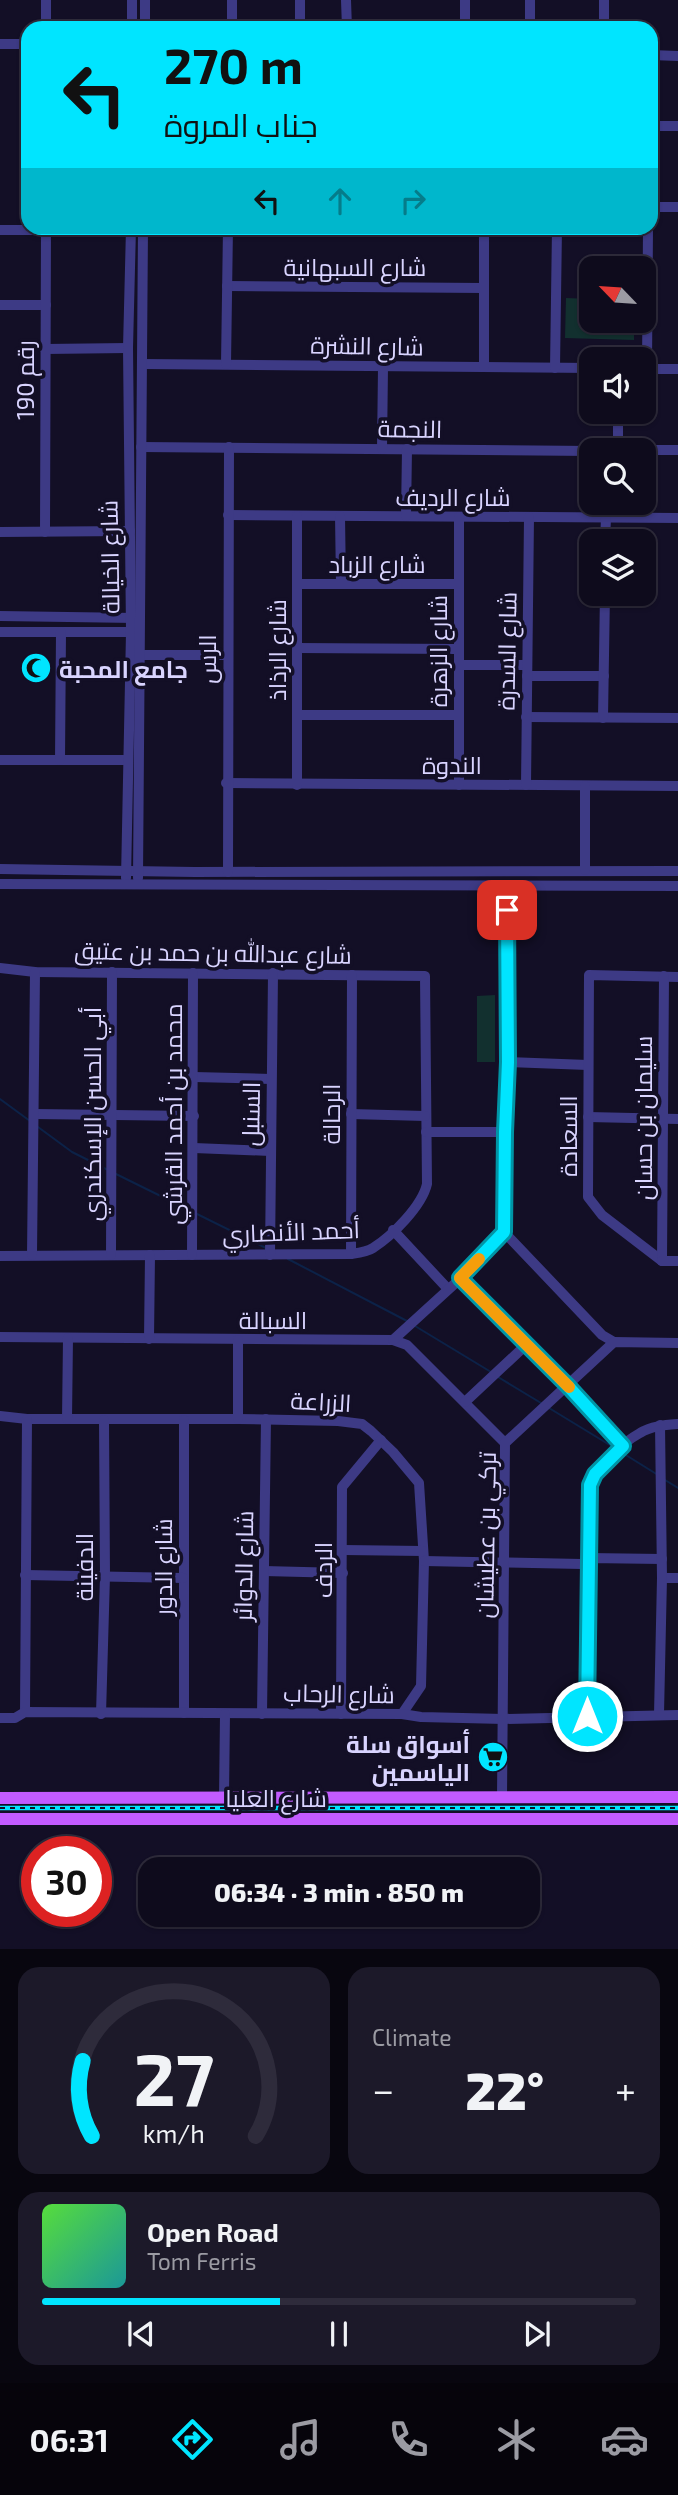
<!DOCTYPE html>
<meta charset="utf-8">
<style>
:root{--surface:#0e0b1c;--page:#1c1929;--text:#f1f3f6;--muted:#9b9ba3;--line:#2e2b3b;--accent:#00e5ff}
body{margin:0;font-family:"Exo 2",Cairo,sans-serif;background:var(--page);color:var(--text);height:100vh;display:flex;flex-direction:column;font-size:26px;white-space:nowrap}
*{box-sizing:border-box;margin:0}
p{font-size:23px;color:var(--muted)}
.icon{flex:none;width:38px;height:38px;fill:none;stroke:currentColor;stroke-width:2;stroke-linecap:round;stroke-linejoin:round}
.map{position:relative;height:1949px;overflow:hidden}
.side{display:flex;flex-direction:column;gap:18px;padding:18px;background:#08060f;flex:1}
.side>*{flex:none}
.top-card{position:absolute;left:21px;top:21px;width:637px;height:214px;border-radius:21px;box-shadow:0 2px 5px #0004,0 0 0 2px var(--line);background:#00e5ff;color:#111;overflow:hidden}
.needle{width:46px;rotate:295deg}
.fabs{position:absolute;left:579px;top:256px;display:grid;gap:14px}
.fabs a{display:grid;place-items:center;width:77px;height:77px;border-radius:14px;background:var(--surface);box-shadow:0 2px 5px #0004,0 0 0 2px var(--line);font-size:35px}
.speed{position:absolute;left:21px;top:1836px;display:flex;gap:14px;font-size:35px;font-weight:700;text-align:center}
.speed>*{display:grid;place-content:center;width:91px;height:91px;border-radius:50%;background:var(--surface);box-shadow:0 2px 5px #0004,0 0 0 2px var(--line);line-height:1}
.speed .limit{border:10px solid #d22;background:#fff;color:#111}
.pin{position:absolute;display:grid;place-items:center;width:60px;height:60px;color:#fff;margin:-30px;border-radius:14px;box-shadow:0 4px 10px #0006}
.me{position:absolute;width:77px;margin:-38px;rotate:0deg;stroke-linejoin:round;filter:drop-shadow(0 0 5px #0008)}
.turn{display:flex;align-items:center;gap:24px;height:147px;padding:0 28px;font-size:32px}
.turn .icon{width:91px;height:91px;stroke-width:2.5}
.turn b{display:block;font-size:49px;line-height:60px}
.lanes{display:flex;align-items:center;height:66px;padding:0 28px;background:#0003;justify-content:center;gap:35px;direction:ltr}
.lanes .off{opacity:.35}
.big{font-size:52px;font-weight:800;line-height:1.1}
.side .tile{flex:1;display:flex;flex-direction:column;justify-content:center;gap:10px;min-width:0;padding:0 24px;border-radius:21px;background:var(--page)}
.side .dial{align-items:center;gap:0}
.dial svg{height:182px;overflow:visible;fill:none;stroke:var(--line);stroke-width:7;stroke-linecap:round;text-anchor:middle}
.dial text{fill:var(--text);stroke:none}
.song{display:flex;align-items:center;gap:21px}
.cover{width:84px;height:84px;border-radius:10px;background:linear-gradient(135deg,hsl(110 70% 55%),hsl(180 70% 35%))}
.played{height:7px;border-radius:4px;background:linear-gradient(90deg,var(--accent) 40%,var(--line) 40%)}
.keys{display:flex;justify-content:space-around;direction:ltr}
.heat{display:flex;justify-content:space-between;align-items:center;font-size:38px;direction:ltr}
.side .tiles{flex:1;display:grid;gap:18px;grid-template-columns:1fr 1fr}
.tile:last-child{grid-column:span 2}
.trip{position:absolute;left:138px;top:1857px;width:402px;height:70px;border-radius:21px;background:var(--surface);box-shadow:0 2px 5px #0004,0 0 0 2px var(--line);font-weight:800;line-height:70px;text-align:center}
.menu{display:flex;height:112px;justify-content:space-around;align-items:center;background:#06040b;color:var(--muted)}
.menu .icon{width:49px;height:49px}
.menu .active{color:var(--accent)}
.menu b{font-size:32px;color:var(--text)}
.map>svg:first-child{display:block}
.green{fill:#12302f}
.lines{fill:none;stroke-linecap:round;stroke-linejoin:round}
.stream{stroke:#0c2248;stroke-width:2}
.minor{stroke:#3d3a85;stroke-width:10}
.major{stroke:#c25bff;stroke-width:12}
.rail-casing{stroke:#00e5ff;stroke-width:4.5}
.rail{stroke:#130f26;stroke-width:2;stroke-dasharray:5;stroke-linecap:butt}
.route-casing{stroke:#0095a6;stroke-width:18}
.route{stroke:#00e5ff;stroke-width:12}
.slow{stroke:#f59e0b;stroke-width:12}
.labels{text-anchor:middle;dominant-baseline:central;stroke-width:7;stroke-linejoin:round;paint-order:stroke}
.street-label{font-size:24px;fill:#d9d4ff;stroke:#130f26}
.poi-label{font-size:24px;font-weight:bold;fill:#d9d4ff;stroke:#130f26;text-anchor:start}
</style>
<div class="map">
<svg width="678" height="1949" viewBox="0 0 678 1949">
<rect width="100%" height="100%" fill="#130f26"/>
<g class="green">
<path d="M 566,298 L 591,299 L 592,320 L 634,320 L 634,340 L 565,338 Z"/>
<path d="M 495,995 L 495,1062 L 477,1062 L 477,996 Z"/>
</g>
<g class="lines">
<g class="stream">
<path d="M 0,1099 L 30,1121"/>
<path d="M 38,1127 L 72,1152 L 108,1170"/>
<path d="M 116,1174 L 187,1209"/>
<path d="M 195,1213 L 266,1248"/>
<path d="M 288,1259 L 407,1321"/>
<path d="M 415,1326 L 491,1372"/>
<path d="M 498,1377 L 541,1403"/>
<path d="M 549,1408 L 613,1447"/>
<path d="M 621,1452 L 658,1475"/>
<path d="M 665,1480 L 678,1488"/>
</g>
<g class="minor">
<path d="M 132,0 L 132,28"/>
<path d="M 346,0 L 347,28"/>
<path d="M 46,28 L 46,0"/>
<path d="M 145,28 L 145,0"/>
<path d="M 232,28 L 232,0"/>
<path d="M 300,28 L 300,0"/>
<path d="M 465,28 L 465,0"/>
<path d="M 530,28 L 530,0"/>
<path d="M 604,28 L 604,0"/>
<path d="M 0,44 L 28,44"/>
<path d="M 651,55 L 678,56"/>
<path d="M 651,126 L 678,126"/>
<path d="M 651,207 L 678,207"/>
<path d="M 0,230 L 46,230"/>
<path d="M 227,286 L 483,288"/>
<path d="M 0,305 L 46,305"/>
<path d="M 45,349 L 128,348"/>
<path d="M 143,364 L 592,368"/>
<path d="M 226,364 L 228,228"/>
<path d="M 484,367 L 484,228"/>
<path d="M 555,368 L 557,228"/>
<path d="M 644,369 L 678,369"/>
<path d="M 647,369 L 648,228"/>
<path d="M 618,411 L 618,450"/>
<path d="M 141,447 L 592,451"/>
<path d="M 382,449 L 383,367"/>
<path d="M 644,450 L 678,450"/>
<path d="M 228,515 L 678,518"/>
<path d="M 340,516 L 341,584"/>
<path d="M 406,516 L 407,449"/>
<path d="M 0,532 L 130,531"/>
<path d="M 45,532 L 46,228"/>
<path d="M 605,541 L 606,518"/>
<path d="M 297,584 L 458,584"/>
<path d="M 0,616 L 136,618"/>
<path d="M 0,632 L 136,632"/>
<path d="M 297,648 L 458,649"/>
<path d="M 140,655 L 227,655"/>
<path d="M 458,665 L 526,665"/>
<path d="M 527,676 L 604,676"/>
<path d="M 297,715 L 458,715"/>
<path d="M 526,717 L 678,718"/>
<path d="M 603,718 L 605,593"/>
<path d="M 0,760 L 128,760"/>
<path d="M 60,760 L 61,632"/>
<path d="M 226,783 L 678,786"/>
<path d="M 297,785 L 297,516"/>
<path d="M 459,785 L 459,517"/>
<path d="M 526,785 L 529,517"/>
<path d="M 0,869 L 195,872 L 678,871"/>
<path d="M 585,870 L 585,786"/>
<path d="M 228,872 L 229,447"/>
<path d="M 126,878 L 131,632 L 128,348 L 131,228"/>
<path d="M 138,878 L 143,228"/>
<path d="M 0,884 L 678,886"/>
<path d="M 0,968 L 35,972 L 425,976 L 427,1184 C 422,1206 392,1236 373,1248 C 367,1252 358,1253 351,1254 L 0,1256"/>
<path d="M 508,1062 L 588,1065"/>
<path d="M 194,1077 L 271,1079"/>
<path d="M 34,1114 L 194,1116"/>
<path d="M 351,1114 L 425,1116"/>
<path d="M 588,1117 L 678,1119"/>
<path d="M 426,1132 L 505,1132"/>
<path d="M 194,1148 L 270,1151"/>
<path d="M 393,1230 L 448,1289"/>
<path d="M 504,1232 L 602,1335 L 614,1342"/>
<path d="M 351,1254 L 352,975"/>
<path d="M 32,1255 L 35,972"/>
<path d="M 111,1255 L 112,972"/>
<path d="M 192,1255 L 193,973"/>
<path d="M 270,1255 L 273,973"/>
<path d="M 662,1261 L 602,1215 L 588,1197 L 589,975 L 678,977"/>
<path d="M 662,1261 L 664,976"/>
<path d="M 662,1261 L 678,1261"/>
<path d="M 461,1278 L 568,1386 L 623,1446"/>
<path d="M 0,1337 L 393,1340 L 407,1345 L 505,1443"/>
<path d="M 149,1339 L 150,1255"/>
<path d="M 393,1340 L 461,1278 L 504,1232 L 505,1132 L 508,1062 L 507,885"/>
<path d="M 465,1402 L 526,1345"/>
<path d="M 0,1416 L 27,1419 L 238,1419 L 338,1421 L 362,1424 L 371,1431 L 393,1452 L 419,1483 L 424,1561 L 421,1686 L 402,1714"/>
<path d="M 67,1419 L 68,1338"/>
<path d="M 238,1419 L 238,1340"/>
<path d="M 184,1420 L 184,1713"/>
<path d="M 343,1550 L 423,1551"/>
<path d="M 424,1561 L 582,1564 L 588,1558 L 662,1559"/>
<path d="M 264,1571 L 343,1573"/>
<path d="M 25,1575 L 183,1578"/>
<path d="M 662,1578 L 678,1578"/>
<path d="M 25,1712 L 27,1419"/>
<path d="M 101,1714 L 105,1576 L 104,1420"/>
<path d="M 262,1714 L 266,1419"/>
<path d="M 341,1714 L 342,1487 L 381,1440"/>
<path d="M 659,1714 L 662,1578 L 660,1425"/>
<path d="M 587,1716 L 589,1485 C 597,1466 622,1443 640,1433 C 651,1426 665,1425 678,1424"/>
<path d="M 0,1718 L 15,1718 L 25,1712 L 402,1714 L 421,1717 L 504,1719 L 678,1715"/>
<path d="M 224,1797 L 225,1714"/>
<path d="M 502,1797 L 505,1443 L 614,1342 L 678,1343"/>
</g>
<g class="major">
<path d="M 0,1798 L 678,1797"/>
<path d="M 0,1819 L 678,1819"/>
</g>
<g class="rail-casing">
<path id="rail" d="M 0,1808 L 678,1808"/>
</g>
<use href="#rail" class="rail"/>
</g>
<g class="lines">
<g class="route-casing">
<path id="route" d="M 507,910 L 508,1062 L 505,1132 L 504,1232 L 460,1278 L 568,1386 L 623,1446 L 595,1474 L 590,1485 L 587,1716"/>
</g>
<use href="#route" class="route"/>
<path class="slow" d="M 479,1259 L 460,1278 L 569,1387"/>
</g>
<defs>
<g id="mosque-disc" transform="scale(1.575)"><circle r="9.5" fill="#00e5ff" stroke="#130f26"/><path d="M3.5-4.9A6 6 0 1 0 3.5 4.9A5 5 0 1 1 3.5-4.9Z" fill="#111"/></g>
<g id="supermarket-disc" transform="scale(1.575)"><circle r="9.5" fill="#00e5ff" stroke="#130f26"/><path d="M-6-5.5h2.5l.6 2H6L4.5 2H-2.5L-4.4-4H-6ZM-1.5 3.2a1.3 1.3 0 1 0 .1 0ZM3 3.2a1.3 1.3 0 1 0 .1 0Z" fill="#111"/></g>
</defs>
<g fill-rule="evenodd">
<use href="#mosque-disc" x="36" y="668"/>
<use href="#supermarket-disc" x="493" y="1757"/>
</g>
<g class="labels">
<g class="street-label">
<text x="355" y="266">شارع السبهانية</text>
<text transform="translate(367 345) rotate(1)">شارع النشرة</text>
<text transform="translate(24 380) rotate(-90)">رقم 190</text>
<text transform="translate(410 428) rotate(1)">النجمة</text>
<text x="453" y="496">شارع الرديف</text>
<text transform="translate(109 557) rotate(-91)">شارع الخيالة</text>
<text x="377" y="563">شارع الزباد</text>
<text transform="translate(276 650) rotate(-90)">شارع الرذاذ</text>
<text transform="translate(437 651) rotate(-90)">شارع الزهرة</text>
<text transform="translate(506 651) rotate(-89)">شارع السدرة</text>
<text transform="translate(206 659) rotate(-90)">الرس</text>
<text x="452" y="764">الندوة</text>
<text transform="translate(213 952) rotate(1)">شارع عبدالله بن حمد بن عتيق</text>
<text transform="translate(91 1114) rotate(-90)">أبي الحسن الإسكندري</text>
<text transform="translate(172 1114) rotate(-90)">محمد بن أحمد القرشي</text>
<text transform="translate(250 1114) rotate(-89)">السنبل</text>
<text transform="translate(330 1114) rotate(-90)">الرحالة</text>
<text transform="translate(642 1118) rotate(-90)">سليمان بن حسان</text>
<text transform="translate(567 1136) rotate(-90)">السعادة</text>
<text transform="translate(291 1231) rotate(-2)">أحمد الأنصاري</text>
<text x="273" y="1319">السبالة</text>
<text transform="translate(321 1401) rotate(3)">الزراعة</text>
<text transform="translate(485 1535) rotate(-89)">تركي بن عطيشان</text>
<text transform="translate(243 1566) rotate(-89)">شارع الدوائر</text>
<text transform="translate(83 1567) rotate(-90)">الدفينة</text>
<text transform="translate(162 1567) rotate(-90)">شارع الدور</text>
<text transform="translate(322 1570) rotate(-90)">الردف</text>
<text transform="translate(339 1693) rotate(1)">شارع الرحاب</text>
<text x="276" y="1797">شارع العليا</text>
</g>
<g class="poi-label">
<text x="59" y="668">جامع المحبة</text>
<text x="470" y="1743" text-anchor="end">أسواق سلة<tspan x="470" dy="28">الياسمين</tspan></text>
</g>
</g>
</svg>
<div class="fabs">
<a><svg class="needle" viewBox="-14 -14 28 28"><path d="M0-13l5 13h-10z" fill="#e53935"/><path d="M0 13l5-13h-10z" fill="#9b9ba3"/></svg></a>
<a><svg class="icon" aria-label="sound" viewBox="0 0 24 24"><path d="M4 9h4l5-4v14l-5-4H4zM17 9q2 3 0 6"/></svg></a>
<a><svg class="icon" aria-label="search" viewBox="0 0 24 24"><circle cx="10" cy="10" r="6"/><path d="M15 15l6 6"/></svg></a>
<a><svg class="icon" aria-label="layers" viewBox="0 0 24 24"><path d="M12 4l9 5-9 5-9-5zM3 14l9 5 9-5"/></svg></a>
</div>
<div class="speed"><div class="limit">30</div></div>
<div class="pin" style="left:507px;top:910px;background:#d93025"><svg class="icon" aria-label="arrive" viewBox="0 0 24 24"><path d="M6 21V4h12l-3 4 3 4H6"/></svg></div>
<svg class="me" style="left:587px;top:1716px" viewBox="-20 -20 40 40"><circle r="17" fill="#00e5ff" stroke="#fff" stroke-width="3"/><path d="M0-11L8 9 0 5-8 9z" fill="#fff"/></svg>
<div class="trip">06:34 · 3 min · 850 m</div>
<div class="top-card">
<div class="turn"><svg class="icon" aria-label="left" viewBox="0 0 24 24"><path d="M17 20v-9H6M10 6l-5 5 5 5"/></svg><div><b>270 m</b>جناب المروة</div></div>
<div class="lanes"><svg class="icon" aria-label="left" viewBox="0 0 24 24"><path d="M17 20v-9H6M10 6l-5 5 5 5"/></svg><svg class="icon off" aria-label="ahead" viewBox="0 0 24 24"><path d="M12 20V5M6 11l6-6 6 6"/></svg><svg class="icon off" aria-label="right" viewBox="0 0 24 24"><path d="M7 20v-9h11M14 6l5 5-5 5"/></svg></div>
</div>
</div>
<section class="side">
<div class="tiles">
<div class="tile dial"><svg viewBox="0 0 100 80">
<path d="M14 69A42 42 0 1 1 86 69"/>
<path d="M14 69A42 42 0 0 1 10 36" stroke="#00e5ff"/>
<text x="50" y="56" font-size="32" font-weight="700">27</text>
<text x="50" y="72" font-size="11">km/h</text>
</svg></div>
<div class="tile"><p>Climate</p>
<div class="heat"><a>−</a><b class="big">22°</b><a>+</a></div>
</div>
<div class="tile">
<div class="song"><i class="cover"></i><div><b>Open Road</b><p>Tom Ferris</p></div></div>
<div class="played"></div>
<div class="keys"><svg class="icon" aria-label="previous" viewBox="0 0 24 24"><path d="M18 5L8 12l10 7zM5 5v14"/></svg><svg class="icon" aria-label="pause" viewBox="0 0 24 24"><path d="M8 5v14M16 5v14"/></svg><svg class="icon" aria-label="next" viewBox="0 0 24 24"><path d="M6 5l10 7-10 7zM19 5v14"/></svg></div>
</div>
</div>
</section>
<nav class="menu">
<b>06:31</b>
<svg class="icon active" aria-label="directions" viewBox="0 0 24 24"><path d="M12 3l9 9-9 9-9-9zM9 14v-3h6M13 9l2 2-2 2"/></svg>
<svg class="icon" aria-label="music" viewBox="0 0 24 24"><path d="M9 18V5l10-2v13"/><circle cx="6" cy="18" r="3"/><circle cx="16" cy="16" r="3"/></svg>
<svg class="icon" aria-label="phone" viewBox="0 0 24 24"><path d="M5 4h4l2 5-3 2q2 4 5 5l2-3 5 2v4C11 20 4 13 5 4z"/></svg>
<svg class="icon" aria-label="climate" viewBox="0 0 24 24"><path d="M12 3v18M4 7l16 10M4 17L20 7"/></svg>
<svg class="icon" aria-label="car" viewBox="0 0 24 24"><path d="M5 17H2v-5l4-1 3-4h7l3 4 3 1v5h-3M9 17h6M6 11h13"/><circle cx="7" cy="17" r="2"/><circle cx="17" cy="17" r="2"/></svg>
</nav>
